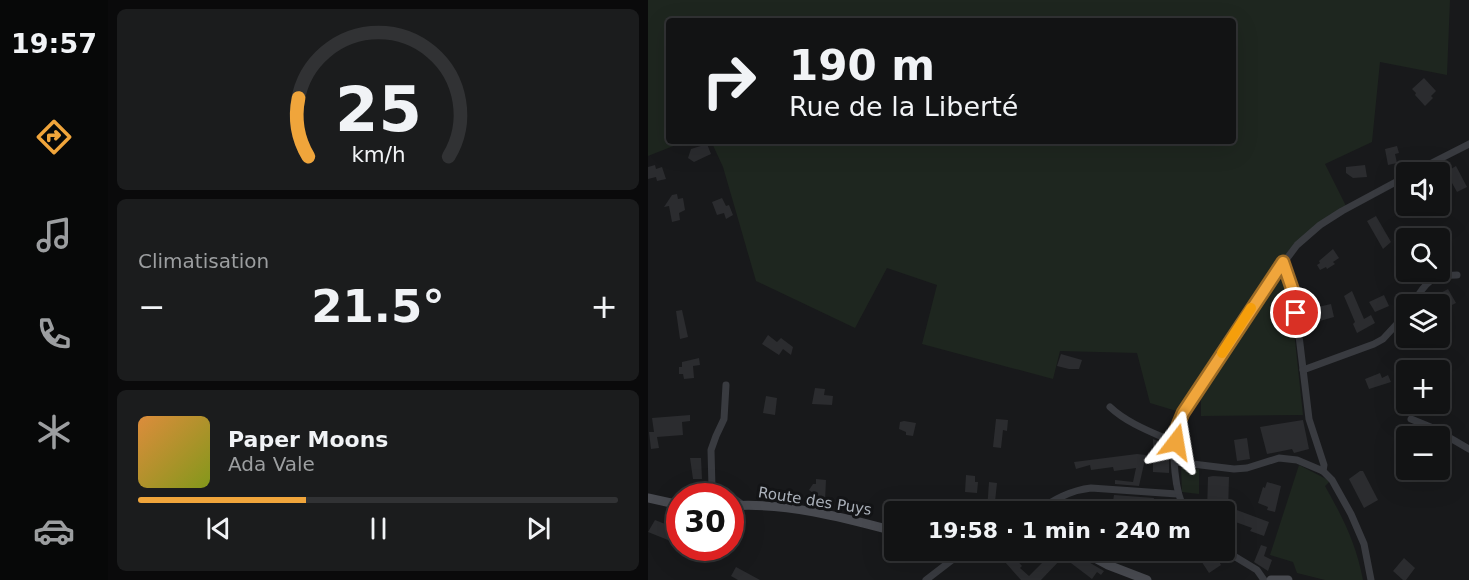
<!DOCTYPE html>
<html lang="fr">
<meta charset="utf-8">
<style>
:root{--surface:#121314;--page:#1b1c1d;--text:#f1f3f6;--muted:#9c9ea0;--line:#313234;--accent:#f0a53b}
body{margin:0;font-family:"DejaVu Sans",sans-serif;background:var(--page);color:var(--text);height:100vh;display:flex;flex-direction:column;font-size:22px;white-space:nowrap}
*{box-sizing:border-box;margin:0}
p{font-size:20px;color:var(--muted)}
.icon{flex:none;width:33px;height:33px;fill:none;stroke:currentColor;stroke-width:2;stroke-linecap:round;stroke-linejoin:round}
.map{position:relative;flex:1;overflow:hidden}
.side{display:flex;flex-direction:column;gap:9px;padding:9px;background:#0a0a0b;width:540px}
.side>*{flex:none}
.hud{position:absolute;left:18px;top:18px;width:570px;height:126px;border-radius:6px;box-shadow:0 6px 24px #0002,0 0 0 2px var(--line);background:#121314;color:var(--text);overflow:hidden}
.controls{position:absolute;left:748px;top:162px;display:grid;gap:12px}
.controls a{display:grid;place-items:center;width:54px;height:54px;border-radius:6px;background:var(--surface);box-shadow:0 6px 24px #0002,0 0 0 2px var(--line);font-size:30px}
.speed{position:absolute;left:18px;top:483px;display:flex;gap:12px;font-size:30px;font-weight:700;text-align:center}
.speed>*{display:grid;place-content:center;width:78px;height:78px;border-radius:50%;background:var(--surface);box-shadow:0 6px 24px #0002,0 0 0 2px var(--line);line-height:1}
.speed .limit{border:9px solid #d22;background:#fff;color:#111}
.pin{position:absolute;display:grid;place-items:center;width:51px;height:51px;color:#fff;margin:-26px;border:3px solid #fff;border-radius:50%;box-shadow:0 2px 6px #0007}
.me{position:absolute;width:66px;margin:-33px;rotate:14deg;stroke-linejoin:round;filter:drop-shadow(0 0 4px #0008)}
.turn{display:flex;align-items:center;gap:21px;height:126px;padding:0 24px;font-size:27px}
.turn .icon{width:78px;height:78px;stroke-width:2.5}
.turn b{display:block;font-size:42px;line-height:51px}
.big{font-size:45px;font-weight:700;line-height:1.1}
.side .tile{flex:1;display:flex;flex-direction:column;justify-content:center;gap:9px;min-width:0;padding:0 21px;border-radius:9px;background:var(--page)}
.side .dial{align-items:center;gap:0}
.dial svg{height:156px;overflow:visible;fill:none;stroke:var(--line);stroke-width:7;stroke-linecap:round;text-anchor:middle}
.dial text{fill:var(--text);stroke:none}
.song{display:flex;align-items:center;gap:18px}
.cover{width:72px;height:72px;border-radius:9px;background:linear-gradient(135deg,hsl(30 70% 55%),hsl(70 70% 35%))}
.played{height:6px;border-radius:3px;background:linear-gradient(90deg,var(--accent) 35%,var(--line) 35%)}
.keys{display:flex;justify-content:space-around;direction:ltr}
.heat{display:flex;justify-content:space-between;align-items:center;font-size:33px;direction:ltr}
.trip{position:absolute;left:236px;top:501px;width:351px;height:60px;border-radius:6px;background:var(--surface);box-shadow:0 6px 24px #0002,0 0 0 2px var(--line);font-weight:700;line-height:60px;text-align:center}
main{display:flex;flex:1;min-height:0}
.menu{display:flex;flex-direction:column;width:108px;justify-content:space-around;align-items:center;background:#070808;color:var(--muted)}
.menu .icon{width:42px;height:42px}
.menu .current{color:var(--accent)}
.menu b{font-size:27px;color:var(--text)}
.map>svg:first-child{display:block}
.green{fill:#1e261f}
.building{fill:#2b2c2f}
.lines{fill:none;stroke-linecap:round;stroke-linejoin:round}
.minor{stroke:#393b40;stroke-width:7}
.secondary{stroke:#484a50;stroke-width:9}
.route-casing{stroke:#9c6b26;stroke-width:15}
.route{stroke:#f0a53b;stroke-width:10}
.slow{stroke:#f59e0b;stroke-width:10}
.labels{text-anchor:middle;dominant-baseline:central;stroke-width:6;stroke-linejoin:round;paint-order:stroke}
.street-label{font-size:15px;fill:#abb1ba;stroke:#131416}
</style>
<main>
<nav class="menu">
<b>19:57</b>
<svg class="icon current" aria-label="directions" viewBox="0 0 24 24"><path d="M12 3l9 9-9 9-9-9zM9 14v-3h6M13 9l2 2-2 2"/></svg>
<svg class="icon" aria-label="music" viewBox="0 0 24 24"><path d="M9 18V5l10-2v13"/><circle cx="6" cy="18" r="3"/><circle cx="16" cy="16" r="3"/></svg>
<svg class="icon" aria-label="phone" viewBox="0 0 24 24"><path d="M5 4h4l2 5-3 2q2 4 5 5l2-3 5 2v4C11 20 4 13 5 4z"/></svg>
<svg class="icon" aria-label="climate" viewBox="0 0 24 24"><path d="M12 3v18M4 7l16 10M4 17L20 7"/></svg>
<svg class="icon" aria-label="car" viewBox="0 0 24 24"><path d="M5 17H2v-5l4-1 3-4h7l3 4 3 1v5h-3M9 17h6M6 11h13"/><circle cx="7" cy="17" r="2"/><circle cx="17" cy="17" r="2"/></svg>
</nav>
<section class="side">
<div class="tile dial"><svg viewBox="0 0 100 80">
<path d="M14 69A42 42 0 1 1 86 69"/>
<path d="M14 69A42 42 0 0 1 9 39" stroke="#f0a53b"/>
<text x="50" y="56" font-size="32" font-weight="700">25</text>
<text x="50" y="72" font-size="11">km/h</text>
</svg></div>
<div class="tile"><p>Climatisation</p>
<div class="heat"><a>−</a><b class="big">21.5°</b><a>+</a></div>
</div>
<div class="tile">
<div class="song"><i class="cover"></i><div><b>Paper Moons</b><p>Ada Vale</p></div></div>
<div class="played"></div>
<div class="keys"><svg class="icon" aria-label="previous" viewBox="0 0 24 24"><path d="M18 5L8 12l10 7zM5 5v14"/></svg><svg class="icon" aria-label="pause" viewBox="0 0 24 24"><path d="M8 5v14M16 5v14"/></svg><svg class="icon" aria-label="next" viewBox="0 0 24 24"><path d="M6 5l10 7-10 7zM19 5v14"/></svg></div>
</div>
</section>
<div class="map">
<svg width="821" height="580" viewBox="0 0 821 580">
<rect width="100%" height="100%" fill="#18191b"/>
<g class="green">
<path d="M 0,0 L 802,0 L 799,75 L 732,62 L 724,142 L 677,164 L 699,208 L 649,245 L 535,413 L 502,403 L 489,353 L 412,351 L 405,379 L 274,344 L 289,285 L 239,268 L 207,328 L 108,281 L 75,167 L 63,141 L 585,141 L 585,21 L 21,21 L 21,141 L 38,141 L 0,156 Z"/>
<path d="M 638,280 L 642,294 L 655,415 L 553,416 L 553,390 L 625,281 Z"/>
<path d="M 651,465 L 682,481 L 677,486 C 695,518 708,543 715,580 L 677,580 L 649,573 L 645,562 L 622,555 Z"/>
<path d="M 533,468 L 551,469 L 551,494 L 534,492 Z"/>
</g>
<g class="building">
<path d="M 776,78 L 788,91 L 783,96 L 785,98 L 777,106 L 767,95 L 768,93 L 764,89 Z"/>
<path d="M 59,144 L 63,154 L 46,162 L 40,158 L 43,149 Z"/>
<path d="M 749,146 L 751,153 L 747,154 L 749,163 L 740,165 L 737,149 Z"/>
<path d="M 7,165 L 8,169 L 14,167 L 18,179 L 9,181 L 8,177 L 0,179 L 0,167 Z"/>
<path d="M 717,165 L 719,177 L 705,178 L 698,173 L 698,167 Z"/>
<path d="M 808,166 L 819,187 L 809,192 L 798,172 Z"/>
<path d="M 29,194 L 30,199 L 35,198 L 37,210 L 31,213 L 32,220 L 24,222 L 21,206 L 16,207 L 24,195 Z"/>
<path d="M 74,198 L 78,206 L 81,205 L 85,215 L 78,219 L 76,213 L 69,215 L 64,202 Z"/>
<path d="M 728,216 L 743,242 L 735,249 L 719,221 Z"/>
<path d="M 685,249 L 691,258 L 685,262 L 687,264 L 679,269 L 678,267 L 672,270 L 669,265 L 672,263 L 671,261 Z"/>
<path d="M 800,289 L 808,303 L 798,308 L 789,295 Z"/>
<path d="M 704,291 L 716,319 L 723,315 L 727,323 L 709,333 L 705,324 L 707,322 L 696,296 Z"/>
<path d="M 736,295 L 741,306 L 727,312 L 721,302 Z"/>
<path d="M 683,304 L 686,317 L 668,322 L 672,315 L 670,307 Z"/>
<path d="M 34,310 L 40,337 L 32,339 L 28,311 Z"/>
<path d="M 120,335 L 129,342 L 133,338 L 145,347 L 143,355 L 135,349 L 131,355 L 114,344 Z"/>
<path d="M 413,354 L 434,360 L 431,369 L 421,369 L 409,366 Z"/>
<path d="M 51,358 L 52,365 L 45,366 L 46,378 L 36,379 L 35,374 L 31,374 L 31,367 L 34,367 L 34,362 Z"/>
<path d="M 732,373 L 734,378 L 740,375 L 743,382 L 721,389 L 717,379 Z"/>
<path d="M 167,388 L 177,389 L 176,395 L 185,396 L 184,405 L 164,404 Z"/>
<path d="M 118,396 L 129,398 L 127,415 L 115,413 Z"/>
<path d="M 42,415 L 42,421 L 34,422 L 35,435 L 9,437 L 11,448 L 3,449 L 1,432 L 6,432 L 4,418 Z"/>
<path d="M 348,419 L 360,420 L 359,431 L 355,430 L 353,448 L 345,447 Z"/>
<path d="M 655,420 L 661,449 L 646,453 L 644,449 L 619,454 L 612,427 Z"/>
<path d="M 256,421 L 268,423 L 265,436 L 258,435 L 258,432 L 251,429 L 252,422 Z"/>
<path d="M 599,438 L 602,459 L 589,461 L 586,440 Z"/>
<path d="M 505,439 L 521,446 L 521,473 L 505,472 Z"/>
<path d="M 489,454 L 498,455 L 491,486 L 467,484 L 467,480 L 485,482 L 488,468 L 466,471 L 465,467 L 443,470 L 442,465 L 428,469 L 426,462 Z"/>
<path d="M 42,458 L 53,458 L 54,479 L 45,479 Z"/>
<path d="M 712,471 L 715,471 L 730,500 L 716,508 L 701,479 Z"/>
<path d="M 318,475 L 327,476 L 327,482 L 330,482 L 329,493 L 317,492 Z"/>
<path d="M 565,476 L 581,477 L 580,512 L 559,512 L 560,477 Z"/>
<path d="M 168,479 L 178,480 L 177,501 L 167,500 L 168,495 L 161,490 L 165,484 L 168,484 Z"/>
<path d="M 341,482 L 349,483 L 346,511 L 339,511 Z"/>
<path d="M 619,482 L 633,486 L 627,512 L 619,510 L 620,507 L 610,503 L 615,487 L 617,488 Z"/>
<path d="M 466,495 L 506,498 L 503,512 L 471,512 L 472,501 L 465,501 Z"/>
<path d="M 586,509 L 621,522 L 616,536 L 602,531 L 604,528 L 582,520 Z"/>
<path d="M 7,520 L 30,529 L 25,542 L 0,532 Z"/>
<path d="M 613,545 L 619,547 L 616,556 L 624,560 L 620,571 L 606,562 Z"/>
<path d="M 388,550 L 420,550 L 456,571 L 453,575 L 449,572 L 444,579 L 415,557 L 393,580 L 373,580 L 357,562 L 365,556 L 374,566 L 372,568 L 381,576 L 397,560 Z"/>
<path d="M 546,550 L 570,550 L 567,554 L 573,565 L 561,573 Z"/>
<path d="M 756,558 L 767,568 L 758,580 L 755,580 L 745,571 Z"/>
<path d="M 88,567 L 112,580 L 90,580 L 83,576 Z"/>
</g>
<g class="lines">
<g class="minor">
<path d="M 766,172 L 821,144"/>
<path d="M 635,262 L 639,270 L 646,294 L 661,419 L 676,465 L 675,471"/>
<path d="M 765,304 C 777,282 784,275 809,275"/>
<path d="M 655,370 L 726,344 L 735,339 L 759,313"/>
<path d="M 78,385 L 76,419 L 68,436 L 63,450 L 64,488 L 66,493 L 84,497 L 95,505"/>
<path d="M 462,407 C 480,424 506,433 528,443"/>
<path d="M 763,419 L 785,428 L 821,449"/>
<path d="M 528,462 L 586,469 L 599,468 L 631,458 L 649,460 L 675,471 L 684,480 L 703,514 L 716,544 L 723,580"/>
<path d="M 389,512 C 404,500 424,490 443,488 L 529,494"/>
<path d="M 538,512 C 526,492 524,453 528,431 C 529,425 533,419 535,413 L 610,297 L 649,245 L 672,225 L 694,211 L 759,176"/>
<path d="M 576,550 L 609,570 L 616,580"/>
<path d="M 278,580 L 317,550"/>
</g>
<g class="secondary">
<path d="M 0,498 L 32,505"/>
<path d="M 82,506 C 137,502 194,517 246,531"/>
<path d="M 432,550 L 460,565 L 499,580"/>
<path d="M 623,580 L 640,580"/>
</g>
</g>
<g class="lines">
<g class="route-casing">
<path id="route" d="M 528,442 L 528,430 L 535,413 L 635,262 L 646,294 L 648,313"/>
</g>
<use href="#route" class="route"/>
<path class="slow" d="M 574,353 L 603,308"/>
</g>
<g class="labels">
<g class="street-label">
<text transform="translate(167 501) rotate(9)">Route des Puys</text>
</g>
</g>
</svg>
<div class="controls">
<a><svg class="icon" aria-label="sound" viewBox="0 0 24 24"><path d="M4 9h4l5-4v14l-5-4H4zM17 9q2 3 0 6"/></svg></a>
<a><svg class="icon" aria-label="search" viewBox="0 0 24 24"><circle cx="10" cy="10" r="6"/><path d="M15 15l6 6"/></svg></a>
<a><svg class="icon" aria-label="layers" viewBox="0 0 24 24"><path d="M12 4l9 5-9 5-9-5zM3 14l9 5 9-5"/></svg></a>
<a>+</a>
<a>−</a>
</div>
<div class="speed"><div class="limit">30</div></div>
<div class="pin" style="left:648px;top:313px;background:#d93025"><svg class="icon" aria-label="arrive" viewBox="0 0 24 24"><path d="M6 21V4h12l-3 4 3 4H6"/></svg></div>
<svg class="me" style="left:528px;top:442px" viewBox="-20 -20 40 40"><path d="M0-17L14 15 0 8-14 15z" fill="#f0a53b" stroke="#fff" stroke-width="4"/></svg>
<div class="trip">19:58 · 1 min · 240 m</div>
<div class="hud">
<div class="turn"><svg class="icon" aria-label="right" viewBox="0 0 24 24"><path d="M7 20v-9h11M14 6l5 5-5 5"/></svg><div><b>190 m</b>Rue de la Liberté</div></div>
</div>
</div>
</main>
